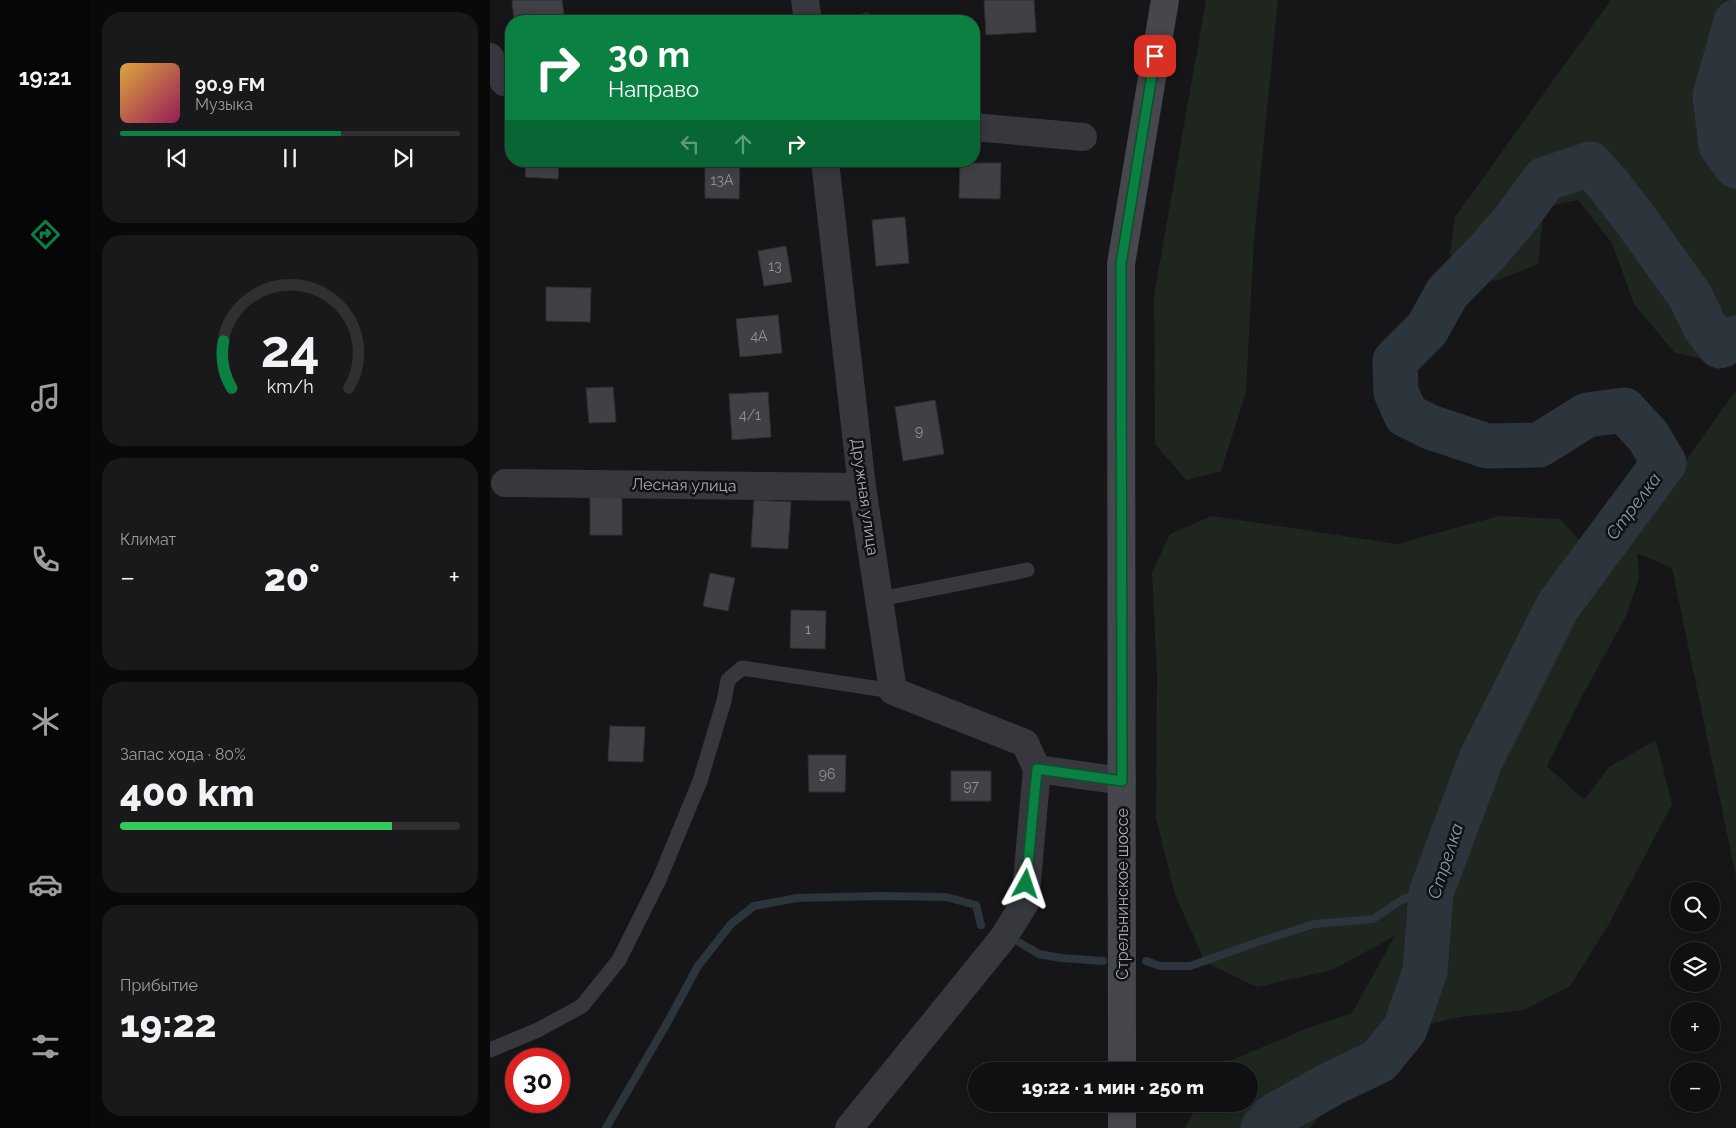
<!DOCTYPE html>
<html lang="ru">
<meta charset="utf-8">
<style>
:root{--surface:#101012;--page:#19191b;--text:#f1f3f6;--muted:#9c9d9f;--line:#303032;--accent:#0b8043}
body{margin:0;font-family:Raleway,sans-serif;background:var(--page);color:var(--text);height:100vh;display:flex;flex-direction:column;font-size:19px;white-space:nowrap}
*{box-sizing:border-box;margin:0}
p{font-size:16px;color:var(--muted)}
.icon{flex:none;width:28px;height:28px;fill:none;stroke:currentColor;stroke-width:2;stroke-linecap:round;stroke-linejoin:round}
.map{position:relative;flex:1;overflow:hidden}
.drawer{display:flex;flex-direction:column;gap:12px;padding:12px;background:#09090a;width:400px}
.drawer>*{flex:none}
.top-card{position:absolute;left:15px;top:15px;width:475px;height:152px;border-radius:20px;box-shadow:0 2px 12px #0003,0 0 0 1px var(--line);background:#0b8043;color:#fff;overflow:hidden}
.controls{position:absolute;left:1180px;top:882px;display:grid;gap:10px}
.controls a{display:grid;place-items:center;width:50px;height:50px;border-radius:50%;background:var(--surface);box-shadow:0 2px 12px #0003,0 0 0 1px var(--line);font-size:25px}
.speed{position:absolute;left:15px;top:1048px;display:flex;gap:10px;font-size:25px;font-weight:700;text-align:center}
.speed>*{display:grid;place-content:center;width:65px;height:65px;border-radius:50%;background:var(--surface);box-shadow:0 2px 12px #0003,0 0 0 1px var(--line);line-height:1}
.speed .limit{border:8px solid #d22;background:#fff;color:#111}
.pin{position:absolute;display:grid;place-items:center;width:42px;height:42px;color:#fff;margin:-21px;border-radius:10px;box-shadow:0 2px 8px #0006}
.me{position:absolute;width:55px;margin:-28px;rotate:5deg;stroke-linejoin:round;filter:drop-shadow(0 0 4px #0008)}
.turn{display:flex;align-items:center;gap:18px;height:105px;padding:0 20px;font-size:22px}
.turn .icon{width:65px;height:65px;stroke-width:2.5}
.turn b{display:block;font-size:35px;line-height:42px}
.lanes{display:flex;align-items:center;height:48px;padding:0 20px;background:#0003;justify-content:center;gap:25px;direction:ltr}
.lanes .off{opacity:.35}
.big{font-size:38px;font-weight:800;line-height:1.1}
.drawer .card{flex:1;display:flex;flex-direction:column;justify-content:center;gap:8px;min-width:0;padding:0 18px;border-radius:20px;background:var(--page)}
.drawer .dial{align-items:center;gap:0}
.dial svg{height:130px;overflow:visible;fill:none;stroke:var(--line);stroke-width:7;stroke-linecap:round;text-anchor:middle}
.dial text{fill:var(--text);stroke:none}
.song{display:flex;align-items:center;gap:15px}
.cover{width:60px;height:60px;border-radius:8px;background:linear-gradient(135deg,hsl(40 70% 55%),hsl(330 70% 35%))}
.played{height:5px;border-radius:2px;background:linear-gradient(90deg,var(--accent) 65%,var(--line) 65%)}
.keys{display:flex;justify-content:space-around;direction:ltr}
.heat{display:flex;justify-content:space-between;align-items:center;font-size:28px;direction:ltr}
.charge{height:8px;border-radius:4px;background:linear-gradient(90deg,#34c759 80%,var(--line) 0)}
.trip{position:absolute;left:478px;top:1062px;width:290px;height:50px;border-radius:25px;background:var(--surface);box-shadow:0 2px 12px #0003,0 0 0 1px var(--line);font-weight:800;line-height:50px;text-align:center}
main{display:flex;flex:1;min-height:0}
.tab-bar{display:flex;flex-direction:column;width:90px;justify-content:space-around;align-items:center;background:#060607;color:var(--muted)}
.tab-bar .icon{width:35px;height:35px}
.tab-bar .active{color:var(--accent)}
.tab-bar b{font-size:22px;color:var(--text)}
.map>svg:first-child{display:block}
.green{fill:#1e261f}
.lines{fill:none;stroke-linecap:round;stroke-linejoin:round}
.stream{stroke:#2c353c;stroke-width:8}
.river{stroke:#2c353c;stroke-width:45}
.building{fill:#404145;stroke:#303034}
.lane{stroke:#37383d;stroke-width:15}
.street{stroke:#37383d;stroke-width:28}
.secondary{stroke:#45474d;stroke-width:28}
.route-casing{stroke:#07532c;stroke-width:12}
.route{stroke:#0b8043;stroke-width:9}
.labels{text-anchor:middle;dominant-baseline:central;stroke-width:5;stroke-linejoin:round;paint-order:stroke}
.number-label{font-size:14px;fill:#8e929b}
.street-label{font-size:16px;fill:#a8adb8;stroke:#111113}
.water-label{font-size:18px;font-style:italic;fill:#7f9bb3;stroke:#111113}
</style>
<main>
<nav class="tab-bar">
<b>19:21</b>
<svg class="icon active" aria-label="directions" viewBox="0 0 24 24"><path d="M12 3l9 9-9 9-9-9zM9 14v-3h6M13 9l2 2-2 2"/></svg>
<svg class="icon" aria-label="music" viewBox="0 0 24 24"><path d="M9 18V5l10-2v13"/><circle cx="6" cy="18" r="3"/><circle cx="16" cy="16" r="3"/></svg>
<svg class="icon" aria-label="phone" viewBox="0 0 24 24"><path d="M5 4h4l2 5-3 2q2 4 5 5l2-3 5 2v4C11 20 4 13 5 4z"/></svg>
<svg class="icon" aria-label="climate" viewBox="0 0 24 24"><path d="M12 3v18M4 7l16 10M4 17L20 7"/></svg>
<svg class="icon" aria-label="car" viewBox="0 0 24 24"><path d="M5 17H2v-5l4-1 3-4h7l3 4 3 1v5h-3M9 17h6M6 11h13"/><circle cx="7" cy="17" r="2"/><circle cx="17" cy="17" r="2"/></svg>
<svg class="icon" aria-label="filters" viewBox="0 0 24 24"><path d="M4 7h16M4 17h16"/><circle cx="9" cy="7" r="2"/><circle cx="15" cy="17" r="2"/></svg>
</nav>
<section class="drawer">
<div class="card">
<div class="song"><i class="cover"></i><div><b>90.9 FM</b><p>Музыка</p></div></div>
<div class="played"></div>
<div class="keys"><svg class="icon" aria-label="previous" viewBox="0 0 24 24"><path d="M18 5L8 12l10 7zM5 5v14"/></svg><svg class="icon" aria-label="pause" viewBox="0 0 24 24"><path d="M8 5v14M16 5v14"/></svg><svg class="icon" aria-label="next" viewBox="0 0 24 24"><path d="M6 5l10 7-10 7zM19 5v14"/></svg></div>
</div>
<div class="card dial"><svg viewBox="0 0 100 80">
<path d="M14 69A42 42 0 1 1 86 69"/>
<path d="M14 69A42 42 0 0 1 9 40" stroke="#0b8043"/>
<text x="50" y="56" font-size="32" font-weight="700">24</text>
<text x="50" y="72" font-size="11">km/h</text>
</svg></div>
<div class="card"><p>Климат</p>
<div class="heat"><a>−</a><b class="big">20°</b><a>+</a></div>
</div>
<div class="card"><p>Запас хода · 80%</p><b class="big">400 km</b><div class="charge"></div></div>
<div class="card"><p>Прибытие</p><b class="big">19:22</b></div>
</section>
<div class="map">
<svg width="1246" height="1128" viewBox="0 0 1246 1128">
<rect width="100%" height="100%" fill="#161618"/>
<g class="green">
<path d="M 716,0 L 788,0 L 764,240 L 756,392 L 731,471 L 696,480 L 665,444 L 664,296 Z"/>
<path d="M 1121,0 L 1246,0 L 1246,363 L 1241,367 L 1184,352 L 1144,304 L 1122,243 L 1088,200 L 1054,207 L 1048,264 L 1006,281 L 972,278 L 960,253 L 965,217 Z"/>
<path d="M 1246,390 L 1246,877 L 1182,568 L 1147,553 L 1149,578 L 1136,616 L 1089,702 L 1057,766 L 1094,800 L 1119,767 L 1166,740 L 1182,804 L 1119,924 L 1080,986 L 1034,1010 L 971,1017 L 934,1025 L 835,1110 L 820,1128 L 695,1128 L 708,1104 L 759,1104 L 759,1071 L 730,1071 L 737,1062 L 818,1028 L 862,1013 L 905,936 L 842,970 L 767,987 L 715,962 L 685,894 L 666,818 L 667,675 L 662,572 L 680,534 L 722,516 L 907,544 L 1009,516 L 1070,519 L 1089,540 L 1136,497 L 1184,477 Z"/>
</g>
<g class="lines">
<g class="stream">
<path d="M 530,943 L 549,954 L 571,958 L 613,961"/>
<path d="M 656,961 L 670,966 L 700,966 L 768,942 L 824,924 L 883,919 L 915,898 L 941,893"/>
<path d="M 116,1128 L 176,1025 L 208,966 L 241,924 L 264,906 L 307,898 L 391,896 L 456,897 L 486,905 L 491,925"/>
</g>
<g class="river">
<path d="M 1246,22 L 1225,96 L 1231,145 L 1246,166"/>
<path d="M 773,1128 L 782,1117 L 843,1083 L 889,1061 L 915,1029 L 935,971 L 941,893 L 991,759 L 1068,606 L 1174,463 L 1158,436 L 1134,410 L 1097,415 L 1049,445 L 997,446 L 940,427 L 916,415 L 906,392 L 905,361 L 937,329 L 957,293 L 998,251 L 1027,217 L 1055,179 L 1100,164 L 1118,184 L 1145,219 L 1200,296 L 1215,327 L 1230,346 L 1246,338"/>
</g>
</g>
<g class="building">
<path d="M 22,0 L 72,0 L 75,21 L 24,21 Z"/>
<path d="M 494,0 L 544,0 L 546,32 L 496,35 Z"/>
<path d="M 378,13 L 380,21 L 350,21 L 349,18 Z"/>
<path d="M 36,161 L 69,161 L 68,179 L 35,177 Z"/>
<path d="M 215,161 L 250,161 L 249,199 L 215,198 Z"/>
<path d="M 470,163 L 511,163 L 510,199 L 469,198 Z"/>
<path d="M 415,217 L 419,263 L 386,266 L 382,220 Z"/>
<path d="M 296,246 L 302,282 L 274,286 L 268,251 Z"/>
<path d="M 56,287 L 101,288 L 100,322 L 56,321 Z"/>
<path d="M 288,315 L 292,353 L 250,357 L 246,319 Z"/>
<path d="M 123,387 L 126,422 L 99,423 L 96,388 Z"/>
<path d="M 278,392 L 281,437 L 242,440 L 239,394 Z"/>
<path d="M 445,400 L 454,454 L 413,461 L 405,407 Z"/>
<rect x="100" y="497" width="32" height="38"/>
<path d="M 264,500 L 301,502 L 298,549 L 261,547 Z"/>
<path d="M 220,573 L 245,578 L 238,611 L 213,606 Z"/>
<path d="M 301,610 L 336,611 L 335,649 L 300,648 Z"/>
<path d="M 120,726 L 155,727 L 153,762 L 118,761 Z"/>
<path d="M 318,755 L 356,755 L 355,792 L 319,792 Z"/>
<rect x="461" y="771" width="40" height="30"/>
</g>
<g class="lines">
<g class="lane">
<path d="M 390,599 L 537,570"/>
<path d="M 0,1050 L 48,1030 L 92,1006 L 129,960 L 169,880 L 210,781 L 234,701 L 238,680 L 252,668 L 403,691"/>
</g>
<g class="street">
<path d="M 315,0 L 318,21"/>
<path d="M 0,57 L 14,82 L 21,82"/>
<path d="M 484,127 L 593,137"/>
<path d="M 335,161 L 372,487 L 403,691 L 535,743 L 547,769 L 632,781"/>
<path d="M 15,483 L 372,487"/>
<path d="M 359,1128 L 513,938 L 535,903 L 547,769"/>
</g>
<g class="secondary">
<path d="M 632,1071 L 631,264 L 675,0"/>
<path d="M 632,1104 L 632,1128"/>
</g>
</g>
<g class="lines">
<g class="route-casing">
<path id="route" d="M 536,884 L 547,769 L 632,781 L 631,264 L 665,56"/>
</g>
<use href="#route" class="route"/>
</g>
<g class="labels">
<g class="number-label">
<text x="232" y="180">13А</text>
<text x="285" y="266">13</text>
<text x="269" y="336">4А</text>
<text x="260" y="415">4/1</text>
<text x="429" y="431">9</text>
<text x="318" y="629">1</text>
<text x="337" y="774">96</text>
<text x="481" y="786">97</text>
</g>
<g class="street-label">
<text transform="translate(194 485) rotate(1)">Лесная улица</text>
<text transform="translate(375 497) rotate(82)">Дружная улица</text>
<text transform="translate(632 894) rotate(-90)">Стрельнинское шоссе</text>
</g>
<g class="water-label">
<text transform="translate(1143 506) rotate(-53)">Стрелка</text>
<text transform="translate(955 861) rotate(-72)">Стрелка</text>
</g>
</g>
</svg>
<div class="controls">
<a><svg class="icon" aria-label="search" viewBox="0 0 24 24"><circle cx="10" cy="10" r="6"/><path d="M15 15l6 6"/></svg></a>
<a><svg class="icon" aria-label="layers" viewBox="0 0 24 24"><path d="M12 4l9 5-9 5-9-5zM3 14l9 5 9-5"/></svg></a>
<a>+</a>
<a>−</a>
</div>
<div class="speed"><div class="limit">30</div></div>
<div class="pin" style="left:665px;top:56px;background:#d93025"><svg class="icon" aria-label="arrive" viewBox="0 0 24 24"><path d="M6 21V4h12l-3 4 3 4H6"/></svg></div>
<svg class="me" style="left:536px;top:884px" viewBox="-20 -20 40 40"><path d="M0-17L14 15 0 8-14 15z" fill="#0b8043" stroke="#fff" stroke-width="4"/></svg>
<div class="trip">19:22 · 1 мин · 250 m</div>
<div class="top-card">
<div class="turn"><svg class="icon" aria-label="right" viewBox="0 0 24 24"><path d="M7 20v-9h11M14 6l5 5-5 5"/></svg><div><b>30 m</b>Направо</div></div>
<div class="lanes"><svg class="icon off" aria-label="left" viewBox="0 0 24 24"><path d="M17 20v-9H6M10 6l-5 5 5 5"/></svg><svg class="icon off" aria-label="ahead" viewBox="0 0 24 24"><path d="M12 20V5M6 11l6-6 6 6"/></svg><svg class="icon" aria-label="right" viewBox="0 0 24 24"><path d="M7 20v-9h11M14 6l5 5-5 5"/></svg></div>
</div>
</div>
</main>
